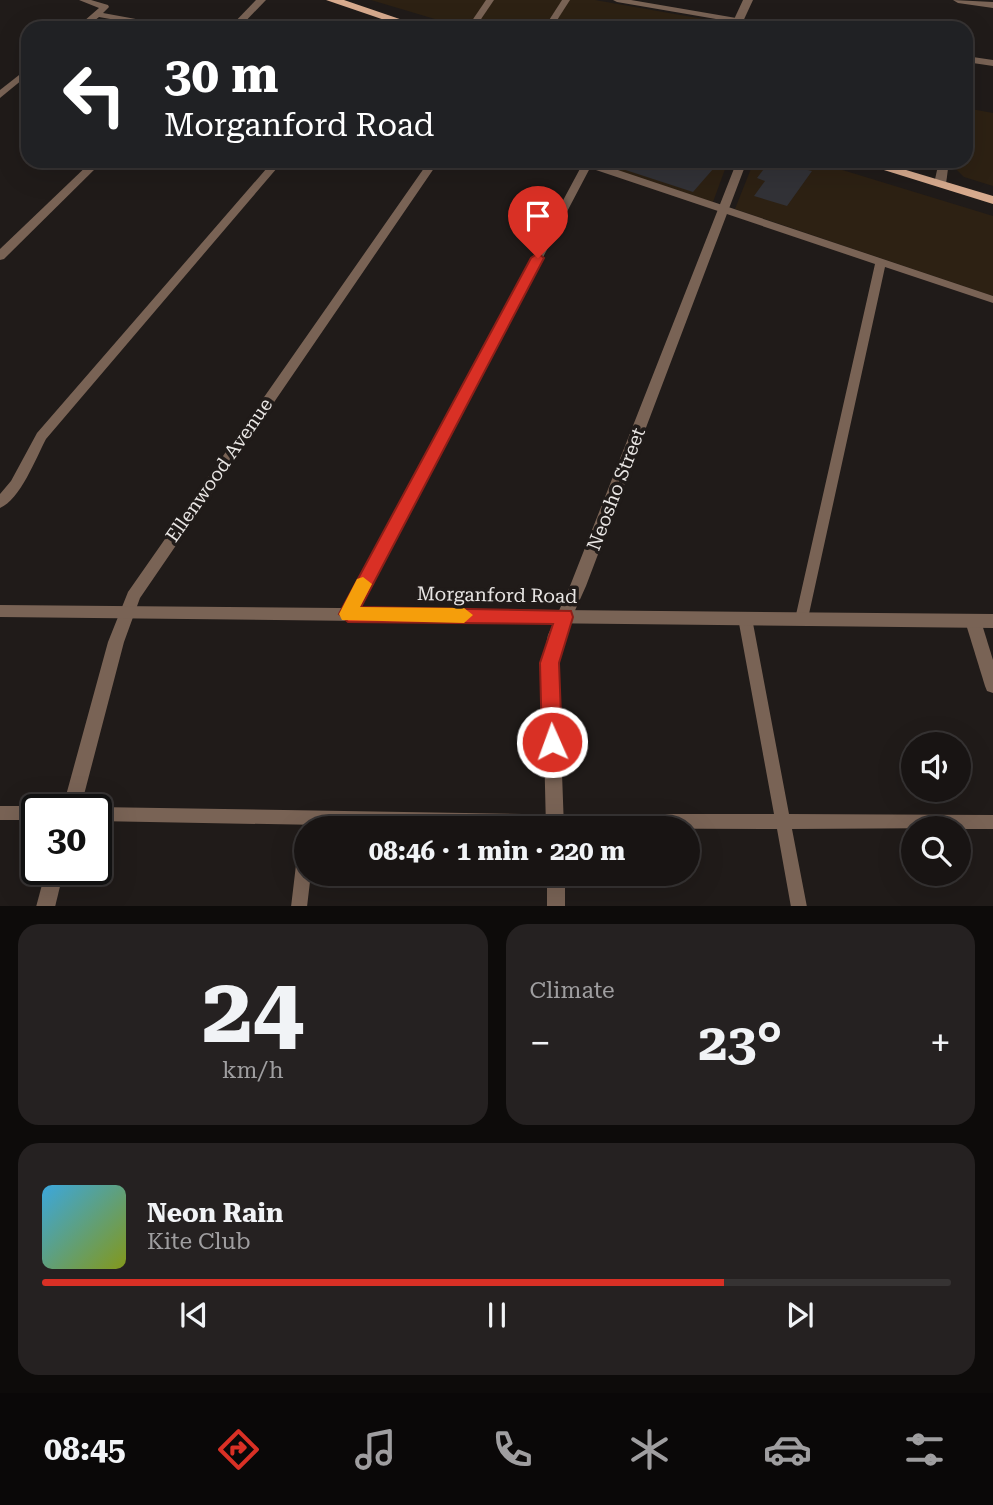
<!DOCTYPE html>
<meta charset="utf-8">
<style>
:root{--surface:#181413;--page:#252121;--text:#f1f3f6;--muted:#9f9ea0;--line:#363333;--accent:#d93025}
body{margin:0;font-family:"Roboto Serif",serif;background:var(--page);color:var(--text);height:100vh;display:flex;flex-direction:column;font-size:26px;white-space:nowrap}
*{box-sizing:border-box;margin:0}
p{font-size:23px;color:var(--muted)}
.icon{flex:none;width:38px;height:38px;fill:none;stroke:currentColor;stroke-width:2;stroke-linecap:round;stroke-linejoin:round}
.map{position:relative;height:906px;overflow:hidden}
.side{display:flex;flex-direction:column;gap:18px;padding:18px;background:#0d0b0a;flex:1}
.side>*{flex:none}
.hud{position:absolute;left:21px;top:21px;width:952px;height:147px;border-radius:21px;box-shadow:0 7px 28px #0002,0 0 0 2px var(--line);background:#202124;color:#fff;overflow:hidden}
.buttons{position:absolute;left:901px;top:732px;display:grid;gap:14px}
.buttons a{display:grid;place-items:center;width:70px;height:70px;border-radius:50%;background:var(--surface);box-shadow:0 7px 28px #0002,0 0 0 2px var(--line);font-size:35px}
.speed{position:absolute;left:21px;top:794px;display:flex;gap:14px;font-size:35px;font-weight:700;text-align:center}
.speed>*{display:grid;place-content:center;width:91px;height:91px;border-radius:50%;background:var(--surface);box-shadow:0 7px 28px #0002,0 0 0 2px var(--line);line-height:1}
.speed .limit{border:4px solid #111;border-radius:10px;background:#fff;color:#111}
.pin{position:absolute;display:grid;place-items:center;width:60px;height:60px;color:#fff;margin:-72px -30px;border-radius:50% 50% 50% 0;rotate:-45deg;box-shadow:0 0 7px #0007}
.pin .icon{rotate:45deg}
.me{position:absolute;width:77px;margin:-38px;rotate:358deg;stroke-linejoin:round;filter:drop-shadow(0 0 5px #0008)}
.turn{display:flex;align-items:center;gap:24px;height:147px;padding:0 28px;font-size:32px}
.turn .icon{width:91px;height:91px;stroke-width:2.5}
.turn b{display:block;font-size:49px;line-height:60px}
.big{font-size:52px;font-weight:700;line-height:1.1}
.side .widget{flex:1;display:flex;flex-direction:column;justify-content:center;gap:10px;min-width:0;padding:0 24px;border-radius:21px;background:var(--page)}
.side .dial{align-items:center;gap:0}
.dial b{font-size:91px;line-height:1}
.song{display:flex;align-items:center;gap:21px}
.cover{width:84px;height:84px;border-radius:10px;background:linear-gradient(135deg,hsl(200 70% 55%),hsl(70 70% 35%))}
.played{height:7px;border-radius:4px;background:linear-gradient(90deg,var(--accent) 75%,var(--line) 75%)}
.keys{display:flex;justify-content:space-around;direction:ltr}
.heat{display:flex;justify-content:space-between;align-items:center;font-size:38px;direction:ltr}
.side .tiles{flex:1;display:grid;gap:18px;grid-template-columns:1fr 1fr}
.widget:last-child{grid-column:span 2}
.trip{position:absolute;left:294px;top:816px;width:406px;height:70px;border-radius:35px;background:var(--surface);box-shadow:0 7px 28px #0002,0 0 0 2px var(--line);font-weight:700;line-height:70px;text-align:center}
.tabs{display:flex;height:112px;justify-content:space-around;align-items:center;background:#0a0808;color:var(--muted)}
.tabs .icon{width:49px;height:49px}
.tabs .current{color:var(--accent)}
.tabs b{font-size:32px;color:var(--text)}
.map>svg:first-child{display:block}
.commercial{fill:#2d2113}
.building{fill:#323237}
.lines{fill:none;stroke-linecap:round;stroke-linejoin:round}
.service{fill:#796355;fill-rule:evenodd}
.minor{fill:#796355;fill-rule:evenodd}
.tertiary{fill:#796355;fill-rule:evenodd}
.primary{fill:#d8ab8e;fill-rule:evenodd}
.route{fill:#d93025;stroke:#8d1f18;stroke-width:2}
.slow{fill:#f59e0b}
.labels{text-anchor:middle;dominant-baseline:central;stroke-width:7;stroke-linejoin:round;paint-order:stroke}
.street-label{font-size:19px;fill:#e9e6e4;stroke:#201b19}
</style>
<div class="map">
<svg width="993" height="907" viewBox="0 0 993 907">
<rect width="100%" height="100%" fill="#201b19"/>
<g class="commercial">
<path d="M 371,0 L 595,0 L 726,23 L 724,28 L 465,28 Z"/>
<path d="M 966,108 L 993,113 L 993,186 L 964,177 L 954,167 L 955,161 L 966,161 Z"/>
<path d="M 589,161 L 728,161 L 713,202 Z"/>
<path d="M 754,161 L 813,161 L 993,216 L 993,296 L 735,209 Z"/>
</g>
<g class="building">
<path d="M 608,161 L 720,161 L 693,192 L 607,164 Z"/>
<path d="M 770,161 L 812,171 L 787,206 L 754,196 L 765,181 L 757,178 Z"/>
</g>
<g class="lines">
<g class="service">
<path d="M 79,0 L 91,0 L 108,5 L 109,7 L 103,13 L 174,26 L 178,28 L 161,28 L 99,17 L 85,28 L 76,28 L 99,8 Z"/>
<path d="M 486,0 L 494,0 L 475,28 L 467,28 Z"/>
<path d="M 562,0 L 570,0 L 552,28 L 544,28 Z"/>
<path d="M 613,0 L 631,0 L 783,26 L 787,28 L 768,28 L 617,2 Z"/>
<path d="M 966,56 L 993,60 L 993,66 L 966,62 Z"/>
<path d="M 28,68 L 28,75 L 0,98 L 0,90 Z"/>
<path d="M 273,161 L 283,161 L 46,439 C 36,458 20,500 0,508 L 0,494 L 11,481 L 37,433 Z"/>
<path d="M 578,161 L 591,161 L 993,296 L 993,303 L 885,267 L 807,623 L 802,625 L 797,623 L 795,619 L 875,264 L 590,168 L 353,618 L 348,620 L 343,618 L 341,614 L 582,165 L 579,164 Z"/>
<path d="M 745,612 L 750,614 L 752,618 L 789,814 L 993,815 L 993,829 L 959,829 L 959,828 L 792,829 L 807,907 L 791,907 L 777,829 L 483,828 L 96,821 L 96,810 L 90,810 L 96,807 L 523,814 L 774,814 L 738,618 L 740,614 Z"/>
<path d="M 0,806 L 37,806 L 44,810 L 37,810 L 37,820 L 0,820 Z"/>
<path d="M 306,840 L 306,873 L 311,873 L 307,907 L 291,907 L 298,848 L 300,843 Z"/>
</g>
<g class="minor">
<path d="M 256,0 L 266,0 L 239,28 L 229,28 Z"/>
<path d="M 743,0 L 753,0 L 740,28 L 730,28 Z"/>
<path d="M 953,0 L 993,2 L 993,8 L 958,3 Z"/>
<path d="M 92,161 L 103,161 L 4,259 L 0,260 L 0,249 Z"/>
<path d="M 429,161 L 439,161 L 140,598 L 124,642 L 80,810 L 62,810 L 108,642 L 128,592 Z"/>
<path d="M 737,161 L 747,161 L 586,586 L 564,635 L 558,663 L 564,828 L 546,828 L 542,663 L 548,635 L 570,586 Z"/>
<path d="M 939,161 L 949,161 L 946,184 L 940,187 L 934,184 Z"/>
<path d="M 973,614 L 979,616 L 981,621 L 993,660 L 993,693 L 987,691 L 985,686 L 965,621 L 967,616 Z"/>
<path d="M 46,870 L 64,870 L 55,907 L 36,907 Z"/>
<rect x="547" y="873" width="18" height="34"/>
</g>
<path class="tertiary" d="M 0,605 L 993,614 L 993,628 L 0,617 Z"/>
<g class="primary">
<path d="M 326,0 L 344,0 L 426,28 L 408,28 Z"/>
<path d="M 855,161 L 876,161 L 993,196 L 993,204 Z"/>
</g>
</g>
<path class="route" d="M 538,253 L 544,258 L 361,607 L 571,611 L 573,617 L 559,663 L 562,742 L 559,748 L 552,751 L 545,748 L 542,742 L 540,663 L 553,624 L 348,622 L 339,614 L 531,258 Z"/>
<path class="slow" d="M 363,577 L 372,584 L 360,607 L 464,608 L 473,615 L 464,623 L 342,620 L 339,614 L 357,579 Z"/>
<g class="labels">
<g class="street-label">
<text transform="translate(219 470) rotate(-55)">Ellenwood Avenue</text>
<text transform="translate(616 489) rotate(-69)">Neosho Street</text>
<text transform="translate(497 595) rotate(1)">Morganford Road</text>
</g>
</g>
</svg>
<div class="buttons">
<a><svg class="icon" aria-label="sound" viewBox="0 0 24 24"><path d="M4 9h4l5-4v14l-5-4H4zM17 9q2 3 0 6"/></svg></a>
<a><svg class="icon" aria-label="search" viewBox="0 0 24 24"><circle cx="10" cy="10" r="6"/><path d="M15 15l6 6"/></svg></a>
</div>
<div class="speed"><div class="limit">30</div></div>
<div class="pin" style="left:538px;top:258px;background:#d93025"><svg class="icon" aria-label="arrive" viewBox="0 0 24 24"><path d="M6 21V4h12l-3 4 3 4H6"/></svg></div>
<svg class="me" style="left:552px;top:742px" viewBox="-20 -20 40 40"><circle r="17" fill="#d93025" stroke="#fff" stroke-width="3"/><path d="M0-11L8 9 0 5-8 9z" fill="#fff"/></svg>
<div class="trip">08:46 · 1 min · 220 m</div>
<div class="hud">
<div class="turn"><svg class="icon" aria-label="left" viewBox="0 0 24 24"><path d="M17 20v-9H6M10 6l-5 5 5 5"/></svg><div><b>30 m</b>Morganford Road</div></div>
</div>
</div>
<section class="side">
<div class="tiles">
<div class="widget dial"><b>24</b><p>km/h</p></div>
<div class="widget"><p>Climate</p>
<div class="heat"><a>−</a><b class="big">23°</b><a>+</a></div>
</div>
<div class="widget">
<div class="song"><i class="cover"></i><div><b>Neon Rain</b><p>Kite Club</p></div></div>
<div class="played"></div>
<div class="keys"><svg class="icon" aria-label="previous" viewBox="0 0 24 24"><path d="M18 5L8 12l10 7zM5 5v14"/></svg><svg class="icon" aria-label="pause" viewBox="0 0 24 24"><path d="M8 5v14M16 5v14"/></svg><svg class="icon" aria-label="next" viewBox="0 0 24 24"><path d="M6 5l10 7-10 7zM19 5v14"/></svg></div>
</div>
</div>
</section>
<nav class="tabs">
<b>08:45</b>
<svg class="icon current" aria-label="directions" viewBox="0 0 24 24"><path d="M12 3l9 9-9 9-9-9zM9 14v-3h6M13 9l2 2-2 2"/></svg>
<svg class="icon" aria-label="music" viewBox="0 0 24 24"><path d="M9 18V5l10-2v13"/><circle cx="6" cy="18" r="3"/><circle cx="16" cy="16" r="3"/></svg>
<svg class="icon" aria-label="phone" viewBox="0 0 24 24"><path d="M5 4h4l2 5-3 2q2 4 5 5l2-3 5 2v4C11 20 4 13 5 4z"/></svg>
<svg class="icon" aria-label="climate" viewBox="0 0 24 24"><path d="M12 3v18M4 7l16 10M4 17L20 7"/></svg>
<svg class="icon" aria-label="car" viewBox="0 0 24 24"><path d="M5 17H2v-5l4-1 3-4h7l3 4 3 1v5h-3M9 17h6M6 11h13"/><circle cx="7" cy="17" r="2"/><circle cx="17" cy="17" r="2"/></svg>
<svg class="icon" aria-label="filters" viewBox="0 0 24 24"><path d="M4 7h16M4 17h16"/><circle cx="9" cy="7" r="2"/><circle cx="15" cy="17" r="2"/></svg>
</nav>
